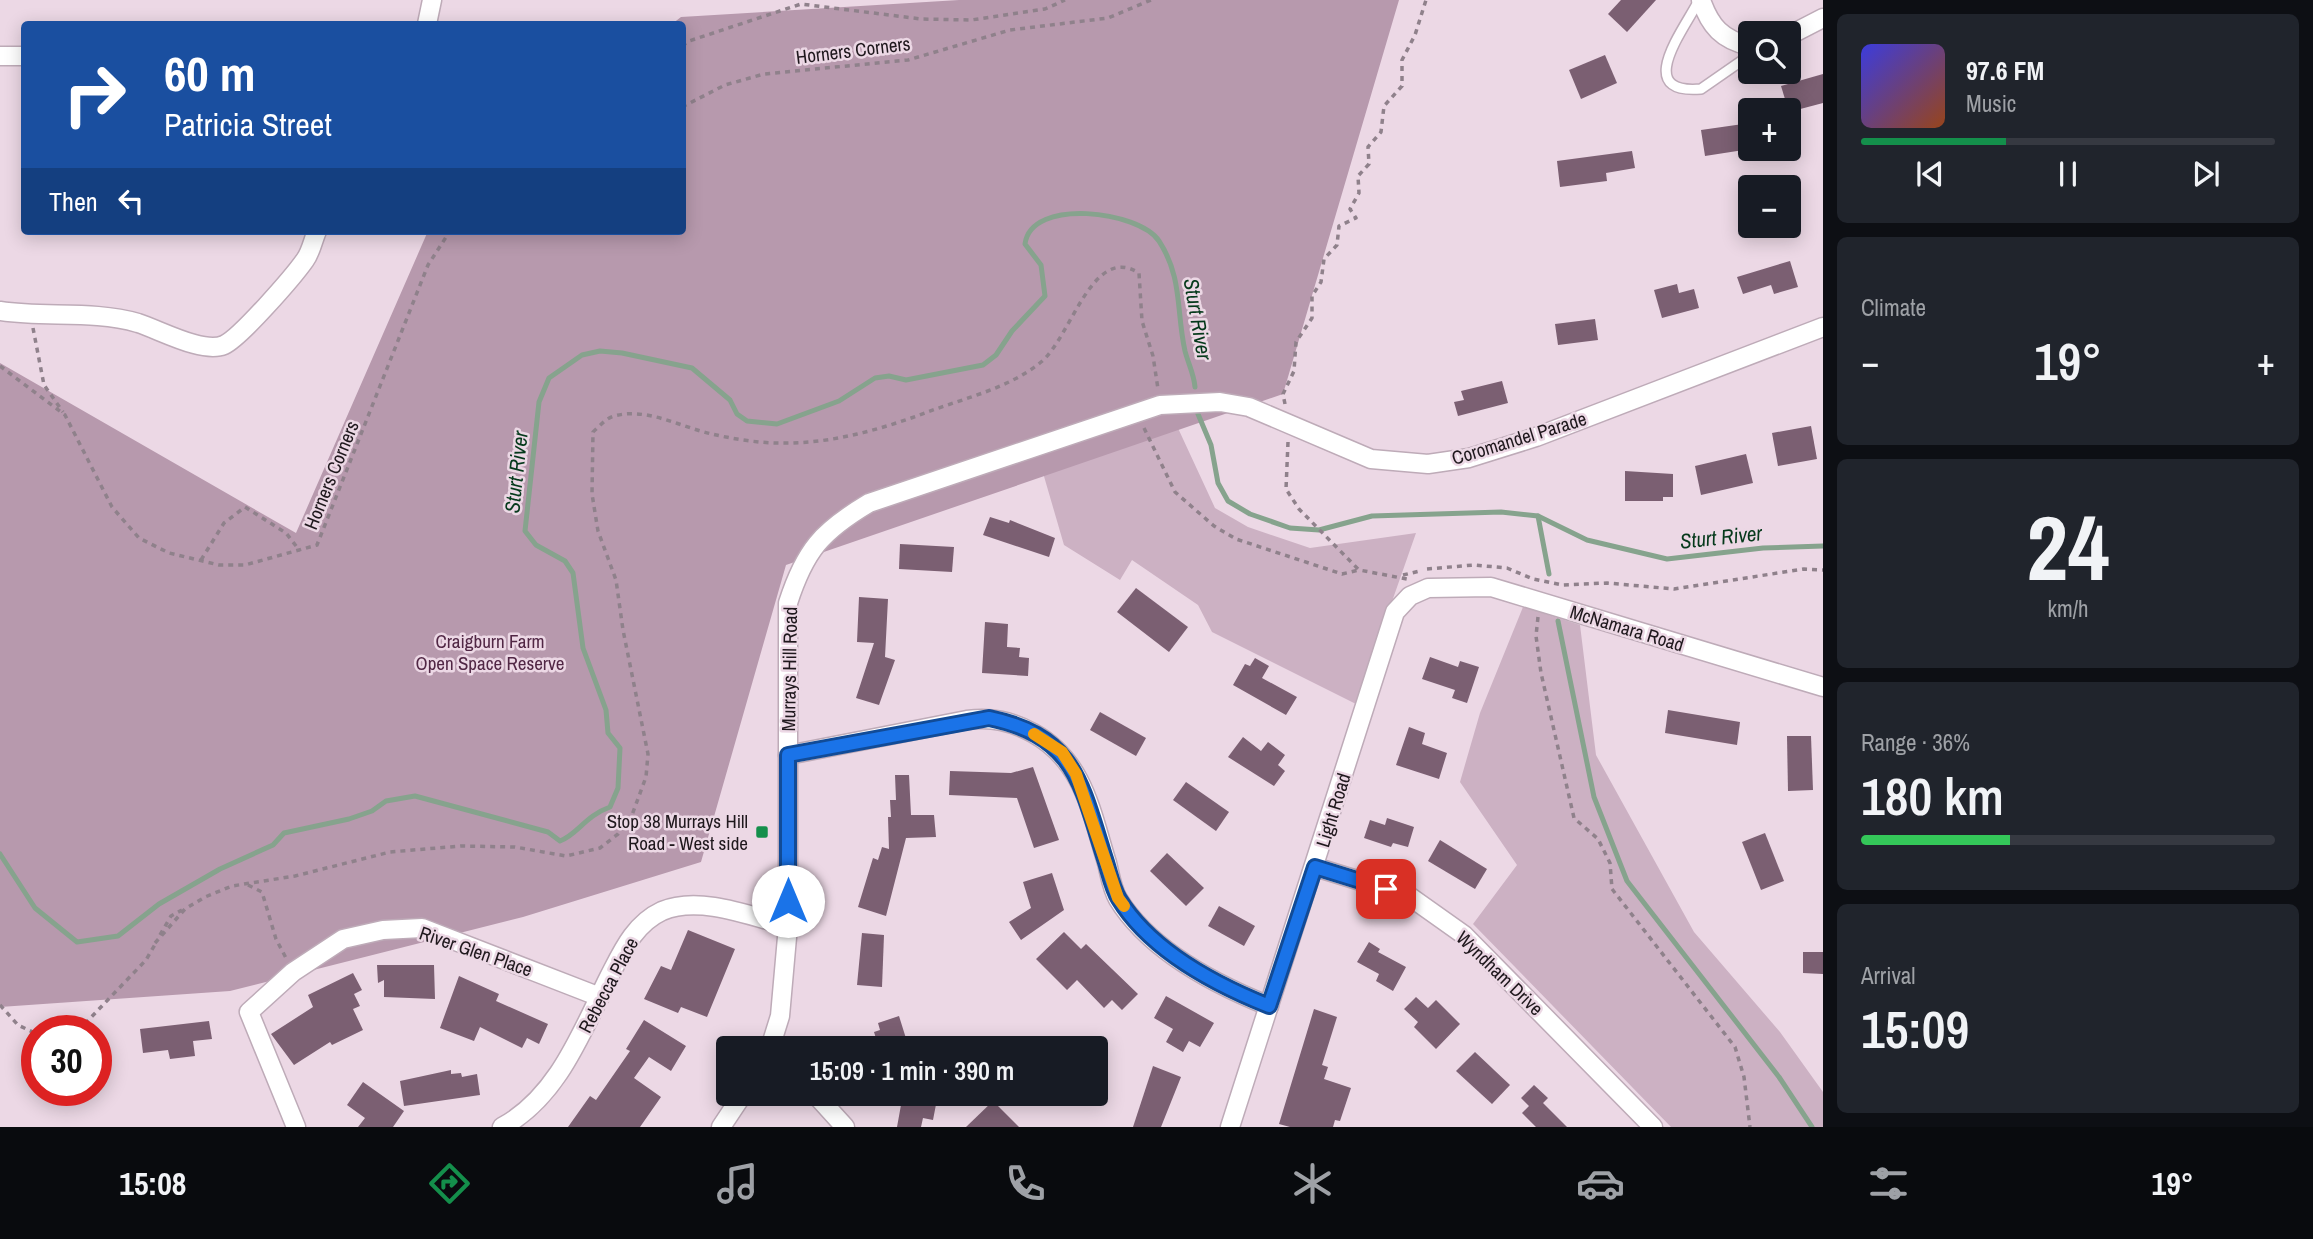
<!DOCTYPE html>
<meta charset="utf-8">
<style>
:root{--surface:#171b24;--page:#20242c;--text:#f1f3f6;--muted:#9ea1a6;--line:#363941;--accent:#148f4b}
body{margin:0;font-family:"Archivo Narrow",sans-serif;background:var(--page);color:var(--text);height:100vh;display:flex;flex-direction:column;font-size:26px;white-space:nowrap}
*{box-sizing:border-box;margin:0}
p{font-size:23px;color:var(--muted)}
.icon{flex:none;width:38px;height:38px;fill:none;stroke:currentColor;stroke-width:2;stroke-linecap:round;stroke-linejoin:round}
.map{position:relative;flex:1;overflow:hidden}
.panel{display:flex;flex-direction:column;gap:14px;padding:14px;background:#0d0f14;width:490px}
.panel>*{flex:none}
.banner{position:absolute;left:21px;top:21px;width:665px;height:214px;border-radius:7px;box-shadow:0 4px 18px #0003;background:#1a4fa0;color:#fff;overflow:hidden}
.tools{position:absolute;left:1738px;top:21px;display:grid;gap:14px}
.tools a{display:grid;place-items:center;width:63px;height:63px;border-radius:7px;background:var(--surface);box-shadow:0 4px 18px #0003;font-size:35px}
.speed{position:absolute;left:21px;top:1015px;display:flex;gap:14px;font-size:35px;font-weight:700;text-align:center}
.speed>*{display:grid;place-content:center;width:91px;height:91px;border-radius:50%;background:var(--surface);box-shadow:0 4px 18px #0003;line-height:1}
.speed .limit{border:10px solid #d22;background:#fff;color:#111}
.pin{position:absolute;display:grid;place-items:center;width:60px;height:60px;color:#fff;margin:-30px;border-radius:14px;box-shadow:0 4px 10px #0006}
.me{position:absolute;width:77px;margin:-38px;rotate:0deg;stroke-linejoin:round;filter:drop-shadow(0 0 5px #0008)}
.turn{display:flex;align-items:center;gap:24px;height:147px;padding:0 28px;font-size:32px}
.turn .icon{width:91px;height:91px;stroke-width:2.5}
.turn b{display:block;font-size:49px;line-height:60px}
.then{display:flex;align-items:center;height:66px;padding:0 28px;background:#0003;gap:14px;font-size:26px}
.big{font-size:52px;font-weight:600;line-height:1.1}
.panel .widget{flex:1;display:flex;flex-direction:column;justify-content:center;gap:10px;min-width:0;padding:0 24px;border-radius:10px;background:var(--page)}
.panel .dial{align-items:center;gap:0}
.dial b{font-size:91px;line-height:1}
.song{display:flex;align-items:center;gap:21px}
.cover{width:84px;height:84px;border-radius:10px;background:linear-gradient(135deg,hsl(240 70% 55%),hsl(20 70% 35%))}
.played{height:7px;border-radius:4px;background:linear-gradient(90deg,var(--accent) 35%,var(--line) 35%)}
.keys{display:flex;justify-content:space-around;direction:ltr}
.heat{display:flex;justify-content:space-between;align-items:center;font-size:38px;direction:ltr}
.charge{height:10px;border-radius:5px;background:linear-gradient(90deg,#34c759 36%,var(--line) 0)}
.trip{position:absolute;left:716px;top:1036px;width:392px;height:70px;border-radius:7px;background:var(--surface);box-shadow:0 4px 18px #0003;font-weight:600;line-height:70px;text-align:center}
.menu{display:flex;height:112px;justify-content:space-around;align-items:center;background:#090b0e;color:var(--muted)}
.menu .icon{width:49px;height:49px}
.menu .on{color:var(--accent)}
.menu b{font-size:32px;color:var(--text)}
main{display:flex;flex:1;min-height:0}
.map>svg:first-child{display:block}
.green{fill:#ccb1c3}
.forest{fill:#b799ad}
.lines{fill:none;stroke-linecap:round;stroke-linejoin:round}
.stream{stroke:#86a38d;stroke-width:5}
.building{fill:#7b5f72}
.service-casing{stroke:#beabb8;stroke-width:12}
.minor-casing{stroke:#beabb8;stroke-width:21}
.path{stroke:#8f818b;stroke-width:3.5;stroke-dasharray:5 5;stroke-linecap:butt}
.service{stroke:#fff;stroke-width:9}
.minor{stroke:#fff;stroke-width:18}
.route-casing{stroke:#114b97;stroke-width:18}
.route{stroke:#1a73e8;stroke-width:12}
.slow{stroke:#f59e0b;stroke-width:12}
.poi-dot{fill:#148f4b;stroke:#ecd8e5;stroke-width:2.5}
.labels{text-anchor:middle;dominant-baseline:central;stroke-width:5;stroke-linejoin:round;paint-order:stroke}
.street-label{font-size:19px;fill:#1f181d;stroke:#ecd8e5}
.park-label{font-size:19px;fill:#512745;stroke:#ecd8e5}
.poi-label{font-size:19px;fill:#1f181d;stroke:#ecd8e5;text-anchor:end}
.water-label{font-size:21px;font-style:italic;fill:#05391b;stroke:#ecd8e5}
</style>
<main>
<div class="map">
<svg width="1823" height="1127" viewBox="0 0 1823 1127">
<rect width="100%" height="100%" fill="#ecd8e5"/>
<g class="green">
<path d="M 1177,426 L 1215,508 L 1248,527 L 1310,548 L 1416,533 L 1356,704 L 1212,632 L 1198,605 L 1132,560 L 1120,580 L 1064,545 L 1041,466 Z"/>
<path d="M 1523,607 L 1580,625 L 1596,755 L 1694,932 L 1780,1032 L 1823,1092 L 1823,1127 L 1671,1127 L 1473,924 L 1517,865 L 1460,782 L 1480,713 Z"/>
</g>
<path class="forest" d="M 959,0 L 1399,0 L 1283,394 L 786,565 L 701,862 L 523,917 L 230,991 L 0,1007 L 0,363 L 296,533 L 428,231 L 682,231 L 682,24 L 672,24 L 681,17 Z"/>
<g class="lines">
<g class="stream">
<path d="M 1198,414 L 1211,445 L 1218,483 L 1228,501 L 1250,514 L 1290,528 L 1319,530 L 1372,516 L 1501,512 L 1538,516 L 1587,540 L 1667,559 L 1763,548 L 1823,546"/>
<path d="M 1538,516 L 1549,574"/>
<path d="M 1558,621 L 1594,797 L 1627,881 L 1779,1077 L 1812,1127"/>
<path d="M 0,854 L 35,908 L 77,942 L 118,936 L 159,904 L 220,869 L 273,845 L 284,833 L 349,819 L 372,811 L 386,801 L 415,796 L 548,832 L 560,841 C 578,834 585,816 610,807 L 618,788 L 620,748 L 608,733 L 606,710 L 583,648 L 573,573 L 565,561 L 536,545 L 525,531 L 539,402 L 549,378 L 582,355 L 600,351 L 622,353 L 692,368 L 730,400 L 737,414 L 747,421 L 777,424 L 839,401 L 875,378 L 889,376 L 906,380 L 983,365 L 996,355 L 1012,331 L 1045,296 L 1041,265 L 1025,244 C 1031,197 1139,211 1159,241 C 1183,278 1176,311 1185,351 C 1188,363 1194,374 1195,387"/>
</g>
</g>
<g class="building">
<path d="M 1621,0 L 1656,0 L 1627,32 L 1608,14 Z"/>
<path d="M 1605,55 L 1617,83 L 1581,99 L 1569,70 Z"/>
<path d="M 1823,74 L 1823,103 L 1789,112 L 1781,86 Z"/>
<path d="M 1750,123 L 1750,149 L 1705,156 L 1701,130 Z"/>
<path d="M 1632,151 L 1635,168 L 1606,173 L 1607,181 L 1560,187 L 1557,161 Z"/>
<path d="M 1790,261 L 1798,287 L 1774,294 L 1771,285 L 1743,294 L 1737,277 Z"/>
<path d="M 1677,284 L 1679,293 L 1694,289 L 1699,308 L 1662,318 L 1654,290 Z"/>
<path d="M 1595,319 L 1598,340 L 1558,345 L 1555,324 Z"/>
<path d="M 1502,381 L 1508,403 L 1458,416 L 1454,402 L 1464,400 L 1461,391 Z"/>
<path d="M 1811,426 L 1817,459 L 1778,466 L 1772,433 Z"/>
<path d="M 1746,454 L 1753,483 L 1701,495 L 1695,466 Z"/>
<path d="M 1625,471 L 1673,474 L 1673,497 L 1663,497 L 1663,501 L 1625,501 Z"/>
<path d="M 990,517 L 1009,523 L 1010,520 L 1055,538 L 1049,557 L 983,535 Z"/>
<path d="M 900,544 L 954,547 L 952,572 L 899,569 Z"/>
<path d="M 1136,588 L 1188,627 L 1169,652 L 1117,612 Z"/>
<path d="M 859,597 L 888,599 L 885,657 L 895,660 L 879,705 L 856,698 L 874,643 L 857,642 Z"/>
<path d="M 985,622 L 1008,624 L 1007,647 L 1020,648 L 1019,657 L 1029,658 L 1028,676 L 982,673 Z"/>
<path d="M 1430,657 L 1458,667 L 1460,661 L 1479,667 L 1467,703 L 1452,698 L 1455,690 L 1422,679 Z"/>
<path d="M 1255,658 L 1269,666 L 1262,678 L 1297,697 L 1286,715 L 1233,685 L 1245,664 L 1250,666 Z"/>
<path d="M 1668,710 L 1740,722 L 1737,745 L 1665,733 Z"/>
<path d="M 1100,712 L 1146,738 L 1136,756 L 1090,730 Z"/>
<path d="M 1409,727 L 1425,733 L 1422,744 L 1447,753 L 1439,779 L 1396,765 Z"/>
<path d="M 1787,736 L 1811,736 L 1813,790 L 1788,791 Z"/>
<path d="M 1243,737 L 1261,751 L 1268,742 L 1285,755 L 1278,765 L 1285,771 L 1274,786 L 1228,757 Z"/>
<path d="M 1033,767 L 1059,840 L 1034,848 L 1017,798 L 949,795 L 950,771 L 1011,773 Z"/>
<path d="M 895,775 L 909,775 L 911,815 L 934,815 L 936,837 L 906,838 L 886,916 L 858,907 L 873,858 L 878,860 L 882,847 L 889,849 L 888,817 L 891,817 L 890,800 L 896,800 Z"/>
<path d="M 1186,782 L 1229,812 L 1216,831 L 1173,800 Z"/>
<path d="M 1387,818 L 1414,827 L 1408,847 L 1393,843 L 1391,847 L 1364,838 L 1370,820 L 1385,825 Z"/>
<path d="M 1765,833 L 1784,881 L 1761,890 L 1742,842 Z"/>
<path d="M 1440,840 L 1487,869 L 1475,889 L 1428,861 Z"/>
<path d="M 1167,853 L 1204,888 L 1186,906 L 1150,871 Z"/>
<path d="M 1052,873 L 1064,910 L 1021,940 L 1009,922 L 1031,908 L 1023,882 Z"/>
<path d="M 1219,906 L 1255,926 L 1244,946 L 1208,926 Z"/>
<path d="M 688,930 L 735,949 L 707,1017 L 681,1007 L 678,1013 L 644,999 L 661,966 L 671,970 Z"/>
<path d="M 1064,932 L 1081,949 L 1086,944 L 1138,994 L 1122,1010 L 1112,1000 L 1104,1008 L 1077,980 L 1067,990 L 1036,959 Z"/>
<path d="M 862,933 L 884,935 L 882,987 L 857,985 Z"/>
<path d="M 1369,942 L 1380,949 L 1378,952 L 1406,967 L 1393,991 L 1376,981 L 1379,974 L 1357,962 Z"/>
<path d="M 1803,952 L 1823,952 L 1823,974 L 1803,973 Z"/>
<path d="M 377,965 L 434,965 L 435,999 L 384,997 L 384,980 L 378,983 Z"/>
<path d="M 353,973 L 362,990 L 354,994 L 360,1006 L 353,1009 L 363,1030 L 332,1045 L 330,1042 L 294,1065 L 271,1034 L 313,1007 L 308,995 Z"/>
<path d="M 459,976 L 499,994 L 496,1001 L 548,1024 L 539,1044 L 527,1038 L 522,1048 L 480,1027 L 474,1041 L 440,1028 Z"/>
<path d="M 1166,996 L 1214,1023 L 1200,1047 L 1189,1041 L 1183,1052 L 1166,1042 L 1173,1029 L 1154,1018 Z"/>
<path d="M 1416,997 L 1428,1008 L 1436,1000 L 1460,1024 L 1436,1049 L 1414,1027 L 1418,1022 L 1404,1009 Z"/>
<path d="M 1314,1009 L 1337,1017 L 1322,1065 L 1328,1067 L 1324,1079 L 1351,1088 L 1340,1121 L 1335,1120 L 1333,1127 L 1290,1127 L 1279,1124 Z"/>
<path d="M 899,1016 L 909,1048 L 879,1048 L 874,1032 L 880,1030 L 878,1023 Z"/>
<path d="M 644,1020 L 686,1046 L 671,1071 L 649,1057 L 634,1078 L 661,1097 L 640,1127 L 568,1127 L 590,1096 L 596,1100 L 630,1051 L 626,1049 Z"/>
<path d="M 209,1021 L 212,1039 L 193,1041 L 195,1056 L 170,1059 L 168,1050 L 143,1053 L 140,1029 Z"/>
<path d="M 1475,1052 L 1510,1085 L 1492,1104 L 1456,1071 Z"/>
<path d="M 1153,1066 L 1181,1077 L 1161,1127 L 1133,1127 Z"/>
<path d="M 451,1070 L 451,1074 L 461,1073 L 462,1077 L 477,1074 L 480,1095 L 404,1106 L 400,1081 Z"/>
<path d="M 363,1082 L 404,1111 L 393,1127 L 358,1127 L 365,1118 L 347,1105 Z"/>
<path d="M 1534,1085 L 1548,1098 L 1543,1103 L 1567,1127 L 1536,1127 L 1522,1113 L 1529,1106 L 1521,1098 Z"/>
<path d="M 903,1094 L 938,1094 L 933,1120 L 923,1118 L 921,1127 L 897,1127 Z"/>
<path d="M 993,1101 L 1019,1127 L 966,1127 Z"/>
</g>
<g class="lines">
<g class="service-casing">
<path id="service" d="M 1699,0 C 1686,27 1631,95 1701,89 L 1750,55"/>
</g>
<g class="minor-casing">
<g id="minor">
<path d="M 1701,0 C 1710,26 1722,40 1750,46"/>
<path d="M 427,24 L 432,0"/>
<path d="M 1788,36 L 1823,18"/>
<path d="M 0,56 L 24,56"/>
<path d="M 0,311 C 45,318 93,310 138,323 C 160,330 203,354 224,345 C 240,338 293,277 305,260 C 311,252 313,240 317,231"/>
<path d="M 788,755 L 967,720 C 992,717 1011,721 1033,733 C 1084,761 1091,812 1107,863 C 1110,875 1112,889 1118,899 C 1150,951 1214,984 1269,1006"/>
<path d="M 1315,867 L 1409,896 L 1464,935 L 1653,1127"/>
<path d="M 770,1048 L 780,1016 L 788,926 L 788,603 C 805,550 822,531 869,503 L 1160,405 L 1220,402 L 1249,407 L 1371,459 L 1428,464 L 1469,458 L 1536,437 L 1823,327"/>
<path d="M 815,1094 L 845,1127"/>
<path d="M 296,1127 L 249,1012 L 293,972 L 343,939 L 383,930 L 422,928 L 600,997"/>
<path d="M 502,1127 C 558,1097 582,1031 609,977 C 622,952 634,924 662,911 C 699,895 751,916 788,926"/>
<path d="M 721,1127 L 743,1094"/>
<path d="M 1230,1127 L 1395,612 L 1410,596 L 1428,588 L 1491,587 L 1823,687"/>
</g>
</g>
<g class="path">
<path d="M 682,46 L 689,41 L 801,4 L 921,19 L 971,20 L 1045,9 L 1065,0"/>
<path d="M 682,107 L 725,85 L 764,74 L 908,60 L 1010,30 L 1108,18 L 1151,0"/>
<path d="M 33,328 L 44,385 L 63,412"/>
<path d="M 0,366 L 65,415 L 112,507 L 139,538 L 169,553 L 219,565 L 245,565 L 317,545 L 428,265 L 450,231"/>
<path d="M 1285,404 L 1283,394 L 1294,371 L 1296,342 L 1312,318 L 1312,296 L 1321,282 L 1324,259 L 1337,245 L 1339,226 L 1356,218 L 1350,209 L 1359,193 L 1358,176 L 1369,164 L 1368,147 L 1381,132 L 1384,106 L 1402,86 L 1402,60 L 1415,35 L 1426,0"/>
<path d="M 1144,428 L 1175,492 L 1214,526 L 1236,539 L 1342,574 L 1359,570"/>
<path d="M 1288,442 L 1286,489 L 1299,509 L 1359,570 L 1407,579"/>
<path d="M 201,560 L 224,523 L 245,507 L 286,533 L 300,551"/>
<path d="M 1427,569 L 1474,565 L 1507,568 L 1533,579 L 1563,585 L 1607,583 L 1674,589 L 1804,569 L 1823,570"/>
<path d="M 1403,575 L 1420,571"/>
<path d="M 1538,617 L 1536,636 L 1541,673 L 1574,818 L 1598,839 L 1610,863 L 1612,889 L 1735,1047 L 1744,1077 L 1750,1127"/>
<path d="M 248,885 L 262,892 L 276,939 L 286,958"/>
<path d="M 160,935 L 171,916 L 182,910"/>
<path d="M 155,943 L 185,909 L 205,897 L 232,886 L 295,876 L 390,852 L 461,846 L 515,847 L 566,856 L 600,848 L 618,834 L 632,815 L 646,777 L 648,754 L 623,630 L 616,580 L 598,531 L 592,494 L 593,432 C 599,427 606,418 614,416 C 647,407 680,427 712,434 C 733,439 758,443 780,443 C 830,444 879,430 925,413 C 964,398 1008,389 1041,362 C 1071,338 1092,243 1139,273 L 1142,321 L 1153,356 L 1158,389"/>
<path d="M 0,1005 L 18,1025 L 37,1034"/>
<path d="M 78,1031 L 146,960 L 157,941"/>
</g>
<use href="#service" class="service"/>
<use href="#minor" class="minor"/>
</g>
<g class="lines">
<g class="route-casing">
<path id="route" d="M 788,901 L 788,755 L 989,718 C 1076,736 1081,784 1105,859 C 1109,871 1112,888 1119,899 C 1151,951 1214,984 1269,1006 L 1315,867 L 1386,889"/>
</g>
<use href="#route" class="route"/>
<path class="slow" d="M 1034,734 L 1062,752 L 1076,774 L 1118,898 L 1124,906"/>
</g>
<rect class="poi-dot" x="755" y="825" width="14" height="14" rx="3.5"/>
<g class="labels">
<g class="street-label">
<text transform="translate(853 50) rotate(-7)">Horners Corners</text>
<text transform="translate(1519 438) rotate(-17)">Coromandel Parade</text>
<text transform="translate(331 475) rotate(-68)">Horners Corners</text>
<text transform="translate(1627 628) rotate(17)">McNamara Road</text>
<text transform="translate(789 669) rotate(-89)">Murrays Hill Road</text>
<text transform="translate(1333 810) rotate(-73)">Light Road</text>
<text transform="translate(476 951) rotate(19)">River Glen Place</text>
<text transform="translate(1500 973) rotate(44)">Wyndham Drive</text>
<text transform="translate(608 985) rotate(-62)">Rebecca Place</text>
</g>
<g class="park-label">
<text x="490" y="641">Craigburn Farm<tspan x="490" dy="22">Open Space Reserve</tspan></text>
</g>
<g class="poi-label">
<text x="748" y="821">Stop 38 Murrays Hill<tspan x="748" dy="22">Road - West side</tspan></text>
</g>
<g class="water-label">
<text transform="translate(1198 319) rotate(80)">Sturt River</text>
<text transform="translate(516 472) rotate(-84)">Sturt River</text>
<text transform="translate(1721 537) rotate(-6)">Sturt River</text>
</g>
</g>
</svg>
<div class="tools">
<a><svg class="icon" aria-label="search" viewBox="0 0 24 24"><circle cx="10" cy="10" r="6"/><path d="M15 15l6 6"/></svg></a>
<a>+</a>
<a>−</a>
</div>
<div class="speed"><div class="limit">30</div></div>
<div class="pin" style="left:1386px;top:889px;background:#d93025"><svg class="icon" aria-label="arrive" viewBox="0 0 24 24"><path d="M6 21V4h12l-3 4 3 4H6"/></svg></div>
<svg class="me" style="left:788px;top:901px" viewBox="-20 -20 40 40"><circle r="19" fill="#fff"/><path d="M0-13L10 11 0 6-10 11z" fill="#1a73e8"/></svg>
<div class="trip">15:09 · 1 min · 390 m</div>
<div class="banner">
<div class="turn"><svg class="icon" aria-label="right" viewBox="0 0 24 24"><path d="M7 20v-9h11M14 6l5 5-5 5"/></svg><div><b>60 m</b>Patricia Street</div></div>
<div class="then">Then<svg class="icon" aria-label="left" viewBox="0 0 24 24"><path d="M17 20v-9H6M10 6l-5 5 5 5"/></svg></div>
</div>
</div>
<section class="panel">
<div class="widget">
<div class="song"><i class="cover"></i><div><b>97.6 FM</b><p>Music</p></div></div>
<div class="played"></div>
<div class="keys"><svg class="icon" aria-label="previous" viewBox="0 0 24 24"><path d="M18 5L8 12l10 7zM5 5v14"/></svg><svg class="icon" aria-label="pause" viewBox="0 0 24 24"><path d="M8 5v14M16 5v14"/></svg><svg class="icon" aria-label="next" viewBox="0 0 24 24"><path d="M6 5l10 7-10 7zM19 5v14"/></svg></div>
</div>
<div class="widget"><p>Climate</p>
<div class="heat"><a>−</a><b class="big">19°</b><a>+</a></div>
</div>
<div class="widget dial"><b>24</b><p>km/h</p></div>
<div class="widget"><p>Range · 36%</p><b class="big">180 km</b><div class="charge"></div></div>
<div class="widget"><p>Arrival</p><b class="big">15:09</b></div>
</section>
</main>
<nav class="menu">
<b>15:08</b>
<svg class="icon on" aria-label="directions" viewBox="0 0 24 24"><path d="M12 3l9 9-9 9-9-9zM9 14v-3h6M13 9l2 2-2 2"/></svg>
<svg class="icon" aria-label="music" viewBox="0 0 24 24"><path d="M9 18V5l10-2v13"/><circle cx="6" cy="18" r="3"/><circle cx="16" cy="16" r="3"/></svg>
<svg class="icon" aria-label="phone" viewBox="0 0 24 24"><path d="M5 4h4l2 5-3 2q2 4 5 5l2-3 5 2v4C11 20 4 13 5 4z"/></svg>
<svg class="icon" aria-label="climate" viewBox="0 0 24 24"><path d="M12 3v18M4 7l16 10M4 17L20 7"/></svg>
<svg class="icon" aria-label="car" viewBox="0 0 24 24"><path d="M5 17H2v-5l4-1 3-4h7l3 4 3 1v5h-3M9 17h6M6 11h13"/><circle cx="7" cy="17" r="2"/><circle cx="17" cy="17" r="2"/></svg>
<svg class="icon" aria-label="filters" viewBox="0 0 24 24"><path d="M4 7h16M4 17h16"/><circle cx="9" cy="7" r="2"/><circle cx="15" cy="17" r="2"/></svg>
<b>19°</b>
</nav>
